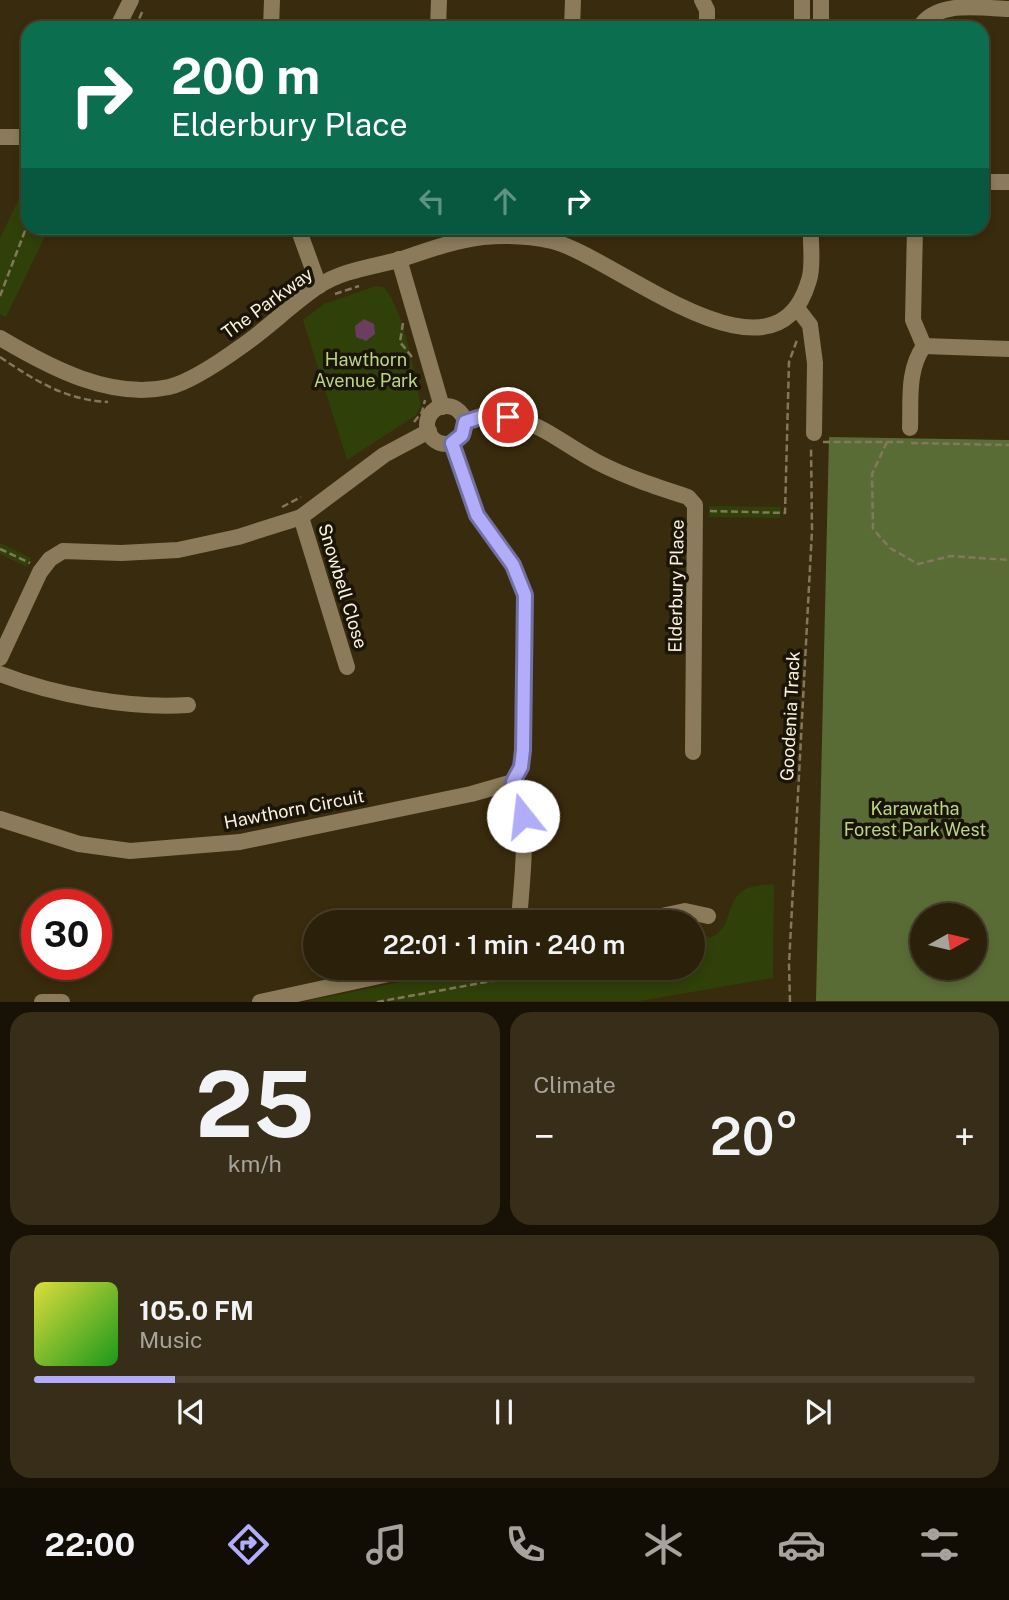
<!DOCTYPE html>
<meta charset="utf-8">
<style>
:root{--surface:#2b200a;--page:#372d18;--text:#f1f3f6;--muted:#a6a39c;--line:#473e2b;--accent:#b1adfa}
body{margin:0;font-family:"Public Sans",sans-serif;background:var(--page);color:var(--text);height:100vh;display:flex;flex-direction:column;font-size:26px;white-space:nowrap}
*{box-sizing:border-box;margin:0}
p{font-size:23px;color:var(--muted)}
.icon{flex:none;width:38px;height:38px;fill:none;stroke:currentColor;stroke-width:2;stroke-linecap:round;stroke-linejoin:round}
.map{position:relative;height:1002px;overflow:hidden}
.sheet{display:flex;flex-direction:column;gap:10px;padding:10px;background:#181206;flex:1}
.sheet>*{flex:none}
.guide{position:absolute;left:21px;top:21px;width:968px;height:214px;border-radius:21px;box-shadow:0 4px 10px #0003,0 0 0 2px var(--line);background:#0b6e4f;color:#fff;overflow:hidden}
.needle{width:46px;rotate:82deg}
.fabs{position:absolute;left:910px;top:903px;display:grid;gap:14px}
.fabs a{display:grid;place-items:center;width:77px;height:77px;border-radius:50%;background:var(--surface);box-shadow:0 4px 10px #0003,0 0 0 2px var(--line);font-size:35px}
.speed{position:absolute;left:21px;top:889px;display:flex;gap:14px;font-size:35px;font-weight:700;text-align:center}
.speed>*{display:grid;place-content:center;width:91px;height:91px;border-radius:50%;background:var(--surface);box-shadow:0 4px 10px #0003,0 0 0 2px var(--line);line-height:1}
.speed .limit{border:10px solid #d22;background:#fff;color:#111}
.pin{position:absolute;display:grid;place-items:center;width:60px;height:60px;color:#fff;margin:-30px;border:4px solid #fff;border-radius:50%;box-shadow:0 2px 7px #0007}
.me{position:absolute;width:77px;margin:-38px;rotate:344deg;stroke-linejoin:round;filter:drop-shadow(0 0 5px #0008)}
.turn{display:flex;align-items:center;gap:24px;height:147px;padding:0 35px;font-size:32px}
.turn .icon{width:91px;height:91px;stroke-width:2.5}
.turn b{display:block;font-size:49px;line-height:60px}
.lanes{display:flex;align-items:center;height:66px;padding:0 35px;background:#0003;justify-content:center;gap:35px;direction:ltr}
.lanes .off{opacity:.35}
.big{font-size:52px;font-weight:600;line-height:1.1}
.sheet .tile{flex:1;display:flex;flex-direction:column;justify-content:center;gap:10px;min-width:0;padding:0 24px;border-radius:21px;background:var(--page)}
.sheet .dial{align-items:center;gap:0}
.dial b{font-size:91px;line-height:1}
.song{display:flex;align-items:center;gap:21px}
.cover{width:84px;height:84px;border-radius:10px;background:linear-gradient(135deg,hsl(60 70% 55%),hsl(120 70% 35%))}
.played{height:7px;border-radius:4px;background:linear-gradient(90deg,var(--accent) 15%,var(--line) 15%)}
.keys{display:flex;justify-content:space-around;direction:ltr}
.heat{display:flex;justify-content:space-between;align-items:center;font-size:38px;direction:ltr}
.sheet .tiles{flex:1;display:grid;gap:10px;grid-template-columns:1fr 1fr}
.tile:last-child{grid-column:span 2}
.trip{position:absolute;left:303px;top:910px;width:402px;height:70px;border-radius:35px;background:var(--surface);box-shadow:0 4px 10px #0003,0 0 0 2px var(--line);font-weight:600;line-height:70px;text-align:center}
.dock{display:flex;height:112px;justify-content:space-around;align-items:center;background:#110d04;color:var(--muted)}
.dock .icon{width:49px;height:49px}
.dock .active{color:var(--accent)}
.dock b{font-size:32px;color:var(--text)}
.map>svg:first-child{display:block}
.green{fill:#304009}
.forest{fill:#5a6c36;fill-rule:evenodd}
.building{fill:#6b3d60}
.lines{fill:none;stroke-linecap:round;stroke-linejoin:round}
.path{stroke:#83775e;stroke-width:2.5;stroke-dasharray:7 3.5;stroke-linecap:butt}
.minor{stroke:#8b7b5b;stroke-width:16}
.route-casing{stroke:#7370a2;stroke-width:18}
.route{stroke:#b1adfa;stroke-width:12}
.labels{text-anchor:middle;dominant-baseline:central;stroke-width:7;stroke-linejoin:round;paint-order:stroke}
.street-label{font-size:18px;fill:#faf1e0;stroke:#1b1508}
.park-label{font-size:18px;fill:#b9d584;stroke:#1b1508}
</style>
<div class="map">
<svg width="1009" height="1002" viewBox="0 0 1009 1002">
<rect width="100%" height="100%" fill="#392b0d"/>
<g class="green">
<path d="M 28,180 L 28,228 L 49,228 L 6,317 L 0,314 L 0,238 Z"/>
<path d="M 376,286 L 384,287 C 405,314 414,371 421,406 L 415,416 L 347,460 L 303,320 L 324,304 Z"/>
<path d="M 709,506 L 781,507 L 780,518 L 709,517 Z"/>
<path d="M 0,543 L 31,558 L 27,567 L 0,554 Z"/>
<path d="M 774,884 L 773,978 L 640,1001 L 308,1001 L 467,968 L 693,968 L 693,929 L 710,938 C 734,929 724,900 746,889 C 753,885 766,885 774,884 Z"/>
</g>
<path class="forest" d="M 829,437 L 1009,440 L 1009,1001 L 816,1001 ZM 922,915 L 975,915 L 975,968 L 922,968 Z"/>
<path class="building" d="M 364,319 L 374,324 L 375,334 L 366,341 L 356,337 L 355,326 Z"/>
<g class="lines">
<g class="path">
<path d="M 135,28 L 143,10"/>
<path d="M 335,294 L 359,286"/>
<path d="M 0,296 L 28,223"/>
<path d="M 403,323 L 400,342 L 412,357"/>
<path d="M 0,357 C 34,380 65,400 108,402"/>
<path d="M 414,422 L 422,412 L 425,400"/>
<path d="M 823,442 L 904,442"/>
<path d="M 887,442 L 872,474 L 873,529 L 890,548 L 918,564 L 951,556 L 1009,560"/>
<path d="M 911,443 L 1009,445"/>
<path d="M 282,507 L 301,497"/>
<path d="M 710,511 L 785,513 L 789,362 L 797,340"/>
<path d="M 0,549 L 30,563"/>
<path d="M 377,1002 L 563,968"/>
<path d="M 790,1002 L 789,964 L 812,530 L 811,446"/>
</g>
<g class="minor">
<path d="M 702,0 L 707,10 L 707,28"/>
<path d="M 802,0 L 802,28"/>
<path d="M 117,28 L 131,0"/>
<path d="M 271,28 L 272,0"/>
<path d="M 438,28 L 439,0"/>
<path d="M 572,28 L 573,0"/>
<path d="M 821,28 L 821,0"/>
<path d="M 919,28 C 936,0 978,8 1009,9"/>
<path d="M 0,137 L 28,137"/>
<path d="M 982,182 L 1009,182"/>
<path d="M 298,228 L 319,286"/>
<path d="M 399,259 L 442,407"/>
<path d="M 797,308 L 810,325 L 815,363 L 814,433"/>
<path d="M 0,338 C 49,367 110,400 169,387 C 190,382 224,359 242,346 C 268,328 291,305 317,287 C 342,270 373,267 402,259 C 428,250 456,240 483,237 C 506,235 530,236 552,241 C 616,257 775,400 809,280 C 814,265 810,244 811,228"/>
<path d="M 924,346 L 1009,349"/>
<circle cx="446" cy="425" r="19"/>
<path d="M 465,422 C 525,405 548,436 597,462 C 626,477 657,487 688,497 L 695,505 L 693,752"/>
<path d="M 910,428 C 911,399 907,370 924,346 L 913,320 L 915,228"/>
<path d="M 452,443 L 477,515 L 513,565 L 525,595 L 523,750 L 521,767 L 513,782 C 532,815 521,884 519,922"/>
<path d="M 301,517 L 347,667"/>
<path d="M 0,658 L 40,572 L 50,559 L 63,551 L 121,553 L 178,550 L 238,537 L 301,517 L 384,455 L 429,431"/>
<path d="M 0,674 C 54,695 130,709 188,705"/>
<path d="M 0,819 L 79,844 L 130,851 L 240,842 L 471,794 L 513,782"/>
<path d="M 633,922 L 685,911 L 708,916"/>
<path d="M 42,1002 L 62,1002"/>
<path d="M 260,1002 L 416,968"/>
</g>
</g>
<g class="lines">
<g class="route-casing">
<path id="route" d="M 508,417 L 481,417 L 465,422 L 462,435 L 452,443 L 477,515 L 513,565 L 525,595 L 523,750 L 521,767 L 513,782 L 518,791 L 523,816"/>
</g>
<use href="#route" class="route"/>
</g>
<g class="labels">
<g class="street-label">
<text transform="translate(267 303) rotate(-36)">The Parkway</text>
<text transform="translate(343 586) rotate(73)">Snowbell Close</text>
<text transform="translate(676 586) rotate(-89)">Elderbury Place</text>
<text transform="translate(790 716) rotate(-87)">Goodenia Track</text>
<text transform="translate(294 809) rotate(-11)">Hawthorn Circuit</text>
</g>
<g class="park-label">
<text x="366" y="359">Hawthorn<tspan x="366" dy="21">Avenue Park</tspan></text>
<text x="915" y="808">Karawatha<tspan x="915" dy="21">Forest Park West</tspan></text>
</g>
</g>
</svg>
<div class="fabs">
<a><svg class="needle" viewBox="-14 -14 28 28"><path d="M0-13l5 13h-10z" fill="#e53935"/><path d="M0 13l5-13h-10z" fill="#a6a39c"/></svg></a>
</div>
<div class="speed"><div class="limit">30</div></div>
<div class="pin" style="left:508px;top:417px;background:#d93025"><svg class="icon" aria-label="arrive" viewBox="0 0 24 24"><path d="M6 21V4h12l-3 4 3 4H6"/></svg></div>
<svg class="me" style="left:523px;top:816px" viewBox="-20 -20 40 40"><circle r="19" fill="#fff"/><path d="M0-13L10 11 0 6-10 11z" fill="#b1adfa"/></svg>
<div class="trip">22:01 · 1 min · 240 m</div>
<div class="guide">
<div class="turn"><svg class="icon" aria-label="right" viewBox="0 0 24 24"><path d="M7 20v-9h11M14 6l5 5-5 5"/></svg><div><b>200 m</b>Elderbury Place</div></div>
<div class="lanes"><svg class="icon off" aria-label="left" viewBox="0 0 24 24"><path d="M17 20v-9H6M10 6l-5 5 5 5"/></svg><svg class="icon off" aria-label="ahead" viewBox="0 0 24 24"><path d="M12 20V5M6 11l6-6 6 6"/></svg><svg class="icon" aria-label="right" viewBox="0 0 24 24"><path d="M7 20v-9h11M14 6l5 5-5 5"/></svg></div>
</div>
</div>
<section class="sheet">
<div class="tiles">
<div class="tile dial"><b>25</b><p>km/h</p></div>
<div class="tile"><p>Climate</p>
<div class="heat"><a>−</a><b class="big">20°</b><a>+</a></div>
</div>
<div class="tile">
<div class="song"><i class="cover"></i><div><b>105.0 FM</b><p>Music</p></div></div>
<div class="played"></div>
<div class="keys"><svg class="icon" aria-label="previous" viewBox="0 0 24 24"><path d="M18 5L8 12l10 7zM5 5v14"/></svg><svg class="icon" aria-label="pause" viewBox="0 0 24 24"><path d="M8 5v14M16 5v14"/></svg><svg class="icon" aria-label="next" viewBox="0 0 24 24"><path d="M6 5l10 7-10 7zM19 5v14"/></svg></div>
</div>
</div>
</section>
<nav class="dock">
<b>22:00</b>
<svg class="icon active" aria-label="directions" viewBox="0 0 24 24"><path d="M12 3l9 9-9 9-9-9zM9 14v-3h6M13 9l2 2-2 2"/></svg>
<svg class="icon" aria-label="music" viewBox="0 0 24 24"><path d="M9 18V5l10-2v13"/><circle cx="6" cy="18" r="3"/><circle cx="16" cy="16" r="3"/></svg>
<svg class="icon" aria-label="phone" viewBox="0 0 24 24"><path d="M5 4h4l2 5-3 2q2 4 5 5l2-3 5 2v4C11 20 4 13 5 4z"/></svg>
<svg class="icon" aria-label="climate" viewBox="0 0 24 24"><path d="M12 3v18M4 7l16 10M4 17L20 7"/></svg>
<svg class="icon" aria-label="car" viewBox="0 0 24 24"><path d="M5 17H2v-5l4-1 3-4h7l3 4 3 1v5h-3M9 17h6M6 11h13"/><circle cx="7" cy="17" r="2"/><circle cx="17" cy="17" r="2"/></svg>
<svg class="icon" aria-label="filters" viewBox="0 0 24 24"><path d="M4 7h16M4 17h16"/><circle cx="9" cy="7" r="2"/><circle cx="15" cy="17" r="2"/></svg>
</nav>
